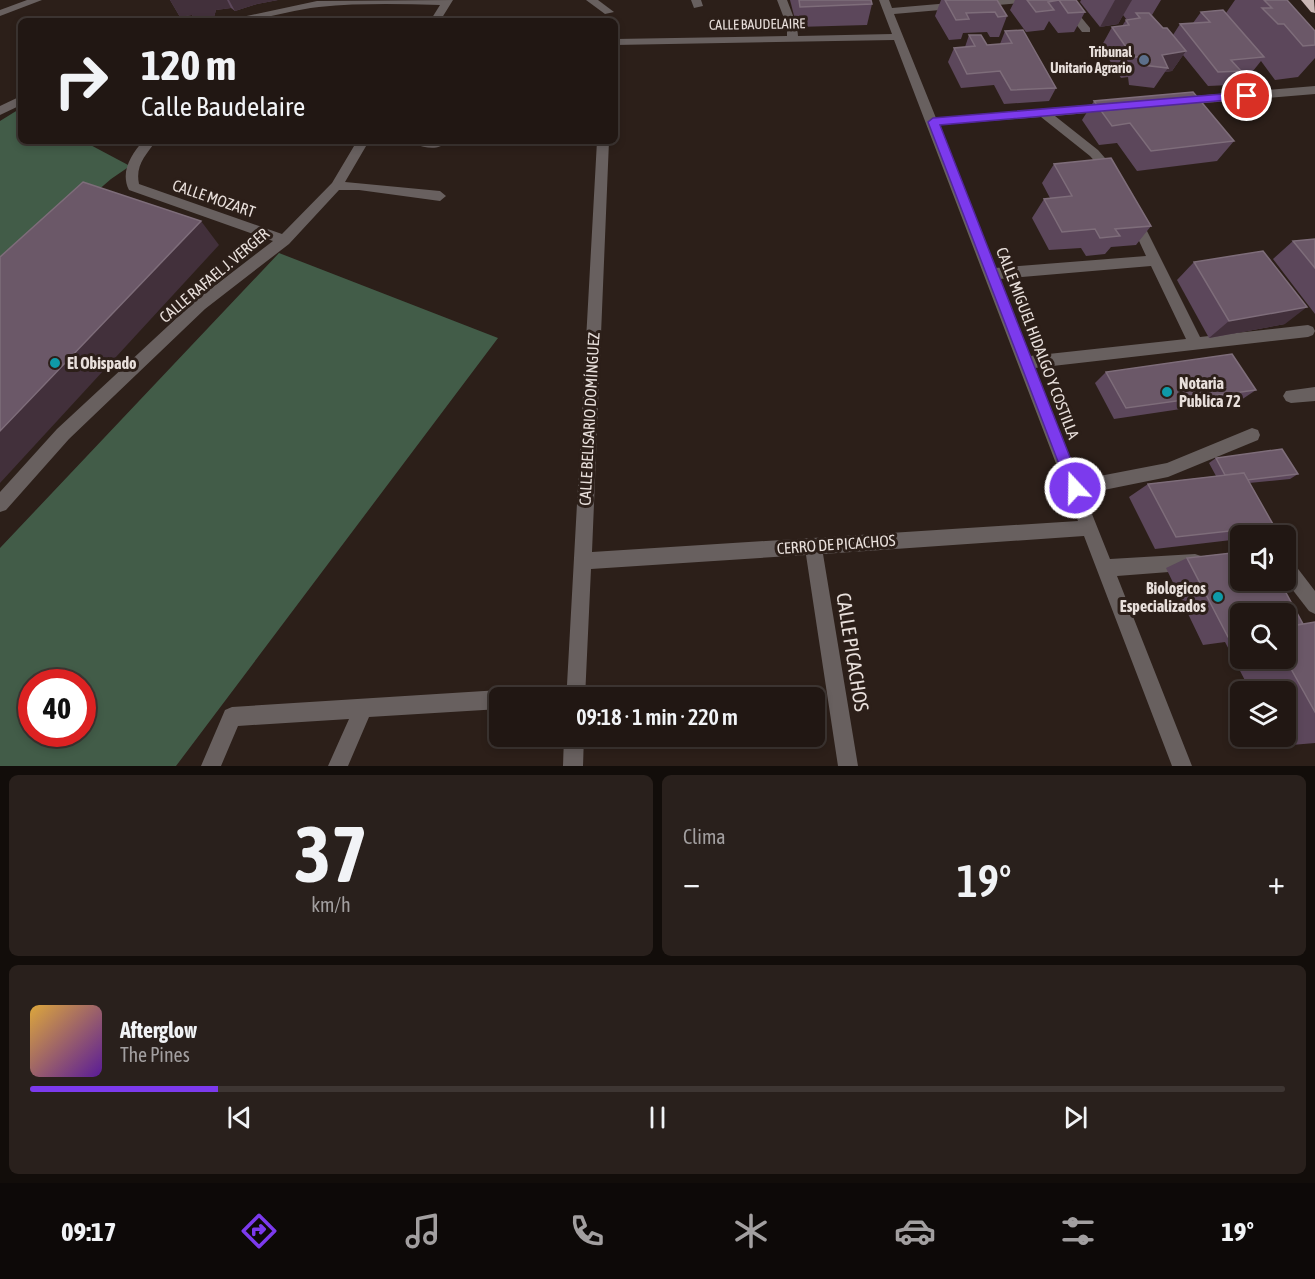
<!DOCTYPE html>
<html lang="es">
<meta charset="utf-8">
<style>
:root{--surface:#211713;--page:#29201c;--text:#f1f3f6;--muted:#a29fa0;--line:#3e3633;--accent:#7c3aed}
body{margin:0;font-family:"Asap Condensed",sans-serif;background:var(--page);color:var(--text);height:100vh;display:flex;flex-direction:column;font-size:22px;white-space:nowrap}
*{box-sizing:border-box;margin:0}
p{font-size:20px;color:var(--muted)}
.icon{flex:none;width:33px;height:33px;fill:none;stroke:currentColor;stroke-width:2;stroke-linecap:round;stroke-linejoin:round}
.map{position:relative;height:766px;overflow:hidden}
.sheet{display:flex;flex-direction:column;gap:9px;padding:9px;background:#120d0a;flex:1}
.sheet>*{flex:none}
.top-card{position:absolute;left:18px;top:18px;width:600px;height:126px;border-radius:9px;box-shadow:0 3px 9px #0003,0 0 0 2px var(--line);background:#211713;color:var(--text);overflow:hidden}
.buttons{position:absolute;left:1230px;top:525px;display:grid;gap:12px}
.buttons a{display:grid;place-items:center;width:66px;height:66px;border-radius:9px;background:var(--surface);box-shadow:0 3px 9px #0003,0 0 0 2px var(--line);font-size:30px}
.speed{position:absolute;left:18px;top:669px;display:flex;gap:12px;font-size:30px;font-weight:700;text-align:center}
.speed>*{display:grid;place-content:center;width:78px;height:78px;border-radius:50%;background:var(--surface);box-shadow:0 3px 9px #0003,0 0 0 2px var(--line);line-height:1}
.speed .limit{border:9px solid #d22;background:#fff;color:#111}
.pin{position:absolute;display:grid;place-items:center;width:51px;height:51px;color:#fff;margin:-26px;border:3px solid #fff;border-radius:50%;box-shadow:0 2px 6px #0007}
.me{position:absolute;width:66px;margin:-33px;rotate:339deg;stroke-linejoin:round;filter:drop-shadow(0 0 4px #0008)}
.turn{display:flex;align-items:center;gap:21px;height:126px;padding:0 24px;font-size:27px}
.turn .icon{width:78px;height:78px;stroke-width:2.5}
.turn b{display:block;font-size:42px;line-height:51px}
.big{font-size:45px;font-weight:600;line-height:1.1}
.sheet .widget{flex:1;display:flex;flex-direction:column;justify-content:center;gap:9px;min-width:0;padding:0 21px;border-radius:9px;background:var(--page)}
.sheet .dial{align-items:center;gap:0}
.dial b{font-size:78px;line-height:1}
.song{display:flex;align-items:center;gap:18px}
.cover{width:72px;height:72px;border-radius:9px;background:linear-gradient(135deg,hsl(40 70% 55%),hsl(270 70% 35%))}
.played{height:6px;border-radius:3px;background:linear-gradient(90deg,var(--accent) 15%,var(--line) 15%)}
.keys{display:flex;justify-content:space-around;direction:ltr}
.heat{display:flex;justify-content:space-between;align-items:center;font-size:33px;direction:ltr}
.sheet .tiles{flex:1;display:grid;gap:9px;grid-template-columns:1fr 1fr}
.widget:last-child{grid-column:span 2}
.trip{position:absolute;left:489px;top:687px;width:336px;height:60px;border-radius:9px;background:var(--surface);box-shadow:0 3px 9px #0003,0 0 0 2px var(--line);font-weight:600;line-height:60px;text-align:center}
.dock{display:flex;height:96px;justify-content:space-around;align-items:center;background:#0d0908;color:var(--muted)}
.dock .icon{width:42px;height:42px}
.dock .selected{color:var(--accent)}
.dock b{font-size:27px;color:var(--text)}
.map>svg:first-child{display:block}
.forest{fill:#425c48;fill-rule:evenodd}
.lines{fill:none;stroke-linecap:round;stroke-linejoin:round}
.minor{fill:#68605f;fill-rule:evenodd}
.highway{fill:#cbb7b5;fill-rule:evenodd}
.wall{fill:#5c475b;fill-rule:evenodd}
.shaded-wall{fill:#42303b}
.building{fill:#6b5868;stroke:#7e6d7a;stroke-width:1.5}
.route{fill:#7c3aed;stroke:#51269a;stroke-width:1.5}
.service-dot{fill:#5c6f8a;stroke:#2c1f19;stroke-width:2}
.culture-dot{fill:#0f9aa8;stroke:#2c1f19;stroke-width:2}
.labels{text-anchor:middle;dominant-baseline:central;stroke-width:6;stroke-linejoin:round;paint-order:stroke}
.far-street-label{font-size:14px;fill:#e8dfdb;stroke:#2c1f19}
.far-poi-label{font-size:14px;font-weight:bold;fill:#e8dfdb;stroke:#2c1f19;text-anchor:end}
.street-label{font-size:16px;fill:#e8dfdb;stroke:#2c1f19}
.poi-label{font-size:16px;font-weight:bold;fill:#e8dfdb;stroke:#2c1f19;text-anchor:start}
.near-street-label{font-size:20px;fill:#e8dfdb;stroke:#2c1f19}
</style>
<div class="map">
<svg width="1315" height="766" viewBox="0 0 1315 766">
<rect width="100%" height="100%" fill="#2c1f19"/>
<g class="forest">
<path d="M 21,108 L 21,141 L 83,141 L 130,166 L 111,179 L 0,275 L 0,121 Z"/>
<path d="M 279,253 L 498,338 L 176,766 L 0,766 L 0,548 ZM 32,682 L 82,682 L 82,734 L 32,734 Z"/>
</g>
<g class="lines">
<g class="minor">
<path d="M 27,0 L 42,0 L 0,16 L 0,10 Z"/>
<path d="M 453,0 L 440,21 L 430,21 L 440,5 C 399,4 359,3 319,7 C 289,10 262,21 232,21 L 237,18 L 317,1 Z"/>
<path d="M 586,0 L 598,0 L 614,12 L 605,14 Z"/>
<path d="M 691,0 L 701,0 L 703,6 L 694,8 Z"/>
<path d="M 777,0 L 787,0 L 797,26 L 798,36 L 892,34 L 879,0 L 889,0 L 892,8 L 985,0 L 1027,0 L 1022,3 L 894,14 L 936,118 L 1110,103 L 1116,107 L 1110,111 L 1055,116 L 1098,150 L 1119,174 L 1113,178 L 1109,177 L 1090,156 L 1041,117 L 939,125 L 995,268 L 1146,256 L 1128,217 L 1134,212 L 1140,217 L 1200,337 L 1308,325 L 1313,327 L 1315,331 L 1313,335 L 1308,337 L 1035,368 L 1079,480 L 1167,463 L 1252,428 L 1258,430 L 1260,435 L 1258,440 L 1168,477 L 1084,494 L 1110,559 L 1195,554 L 1201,556 L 1204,562 L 1201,568 L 1195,570 L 1117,576 L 1192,766 L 1172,766 L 1084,536 L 823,554 L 858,766 L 838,766 L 806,555 L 591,569 L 585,698 L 500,698 L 500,709 L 369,717 L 348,766 L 328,766 L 349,719 L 238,726 L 221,766 L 201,766 L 225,710 L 232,707 L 500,690 L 507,692 L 509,697 L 511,691 L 518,689 L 567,685 L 597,141 L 609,141 L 592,552 L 1078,521 L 894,40 L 615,45 L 615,39 L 787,36 L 787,26 ZM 1151,266 L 1186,339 L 1030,356 L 999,279 Z"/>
<path d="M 1057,0 L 1067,0 L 1090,28 L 1090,32 L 1082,32 Z"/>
<path d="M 1315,86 L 1315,94 L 1181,105 L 1175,101 L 1181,97 Z"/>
<path d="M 21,96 L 21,105 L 0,115 L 0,106 Z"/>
<path d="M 143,141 L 156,141 C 146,155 135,165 139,184 L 282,234 L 332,183 L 357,141 L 369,141 L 345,182 L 440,191 L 446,196 L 440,201 L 359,190 L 339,190 L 289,244 L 205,309 L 69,439 L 6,510 L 0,512 L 0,492 L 57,429 L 195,301 L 273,241 L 129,190 C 120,172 131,155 143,141 Z"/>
<path d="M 412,141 L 448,141 C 438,151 427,148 414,144 Z"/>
<path d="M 1315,387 L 1315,401 L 1291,403 L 1286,401 L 1283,396 L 1286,391 Z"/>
<path d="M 1286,558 L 1292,561 L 1315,591 L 1315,614 L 1309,611 L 1285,580 Z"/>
<path d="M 564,736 L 584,736 L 583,766 L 563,766 Z"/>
</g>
<path class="highway" d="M 1301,0 L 1314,0 L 1315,13 L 1311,12 Z"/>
</g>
<g class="wall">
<path d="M 170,0 L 278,0 L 257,4 L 235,11 L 231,8 L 216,10 L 214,17 L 196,21 L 192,15 L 180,17 Z"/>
<path d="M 790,0 L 871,0 L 872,4 L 867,25 L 797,27 Z"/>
<path d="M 941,0 L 997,0 L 1007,16 L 999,37 L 990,37 L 987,32 L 963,33 L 961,39 L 949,40 L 935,16 Z"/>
<path d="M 1015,0 L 1076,0 L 1085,12 L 1074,32 L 1058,33 L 1049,21 L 1044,30 L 1026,32 L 1010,10 Z"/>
<path d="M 1081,0 L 1161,0 L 1152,15 L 1163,28 L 1173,35 L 1180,24 L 1193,23 L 1201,12 L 1226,13 L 1235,0 L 1287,0 L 1315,31 L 1315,58 L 1298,77 L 1275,80 L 1261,61 L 1253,71 L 1240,72 L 1230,85 L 1208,86 L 1183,55 L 1172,71 L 1165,72 L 1154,88 L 1129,85 L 1128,77 L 1121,78 L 1101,47 L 1112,27 L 1122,26 L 1126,20 L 1127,20 L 1123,15 L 1118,24 L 1100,27 L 1080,2 Z"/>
<path d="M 1005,31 L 1056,88 L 1049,101 L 1004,104 L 994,85 L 961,88 L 948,62 L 954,48 L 965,47 L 969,35 L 987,45 L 1000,44 Z"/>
<path d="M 1094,101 L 1234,141 L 1217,161 L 1137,171 L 1117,143 L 1099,145 L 1082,120 Z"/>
<path d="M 1054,164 L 1151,226 L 1136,245 L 1111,247 L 1105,254 L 1086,256 L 1081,248 L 1049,250 L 1032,218 L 1044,199 L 1050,198 L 1042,183 Z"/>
<path d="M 1315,239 L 1315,314 L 1273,259 L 1293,241 Z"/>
<path d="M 1194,262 L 1285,324 L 1209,338 L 1177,280 Z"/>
<path d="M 1106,372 L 1256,390 L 1241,400 L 1114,419 L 1095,383 Z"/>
<path d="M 1216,458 L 1298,474 L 1290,479 L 1249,483 L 1274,526 L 1253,536 L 1240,536 L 1240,539 L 1155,549 L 1129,497 L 1148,484 L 1216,476 L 1209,463 Z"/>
<path d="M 1240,552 L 1240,580 L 1279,580 L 1303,624 L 1315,622 L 1315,743 L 1280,746 L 1275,736 L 1286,736 L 1286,692 L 1251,692 L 1225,642 L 1203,645 L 1166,568 L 1187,558 ZM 1240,614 L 1286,614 L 1286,658 L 1240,658 Z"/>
</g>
<g class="shaded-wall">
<path d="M 170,0 L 227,0 L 231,8 L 216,10 L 214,17 L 196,21 L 192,15 L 180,17 Z"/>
<path d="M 229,0 L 278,0 L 257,4 L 235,11 Z"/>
<path d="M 1115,0 L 1132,0 L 1118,24 L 1100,27 Z"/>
<path d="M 1186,51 L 1172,71 L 1165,72 L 1168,68 L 1162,55 Z"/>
<path d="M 201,221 L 219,245 L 0,483 L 0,431 Z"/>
<path d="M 1307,307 L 1285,324 L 1209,338 L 1229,321 Z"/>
</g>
<g class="building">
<path d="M 799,0 L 871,0 L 872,4 L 800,7 Z"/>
<path d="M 945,0 L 997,0 L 1007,16 L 998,17 L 995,12 L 966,13 L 969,19 L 956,20 Z"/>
<path d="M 1027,0 L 1076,0 L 1085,12 L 1068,13 L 1059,0 L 1048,2 L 1054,10 L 1036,12 Z"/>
<path d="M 1264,0 L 1287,0 L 1315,31 L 1315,45 L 1303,46 L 1284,24 L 1278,24 L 1262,8 L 1272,8 Z"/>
<path d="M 1223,10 L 1264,57 L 1231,60 L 1241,71 L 1218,72 L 1180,24 L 1210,22 L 1201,12 Z"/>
<path d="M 1136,13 L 1149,13 L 1163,28 L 1167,28 L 1186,51 L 1162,55 L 1168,68 L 1142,65 L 1141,57 L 1133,57 L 1112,27 L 1129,25 L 1126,20 L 1140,18 Z"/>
<path d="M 1023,30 L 1056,88 L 1011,90 L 1000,71 L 967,74 L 954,48 L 975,46 L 969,35 L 981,35 L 987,45 L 1012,43 L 1005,31 Z"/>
<path d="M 1193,92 L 1234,141 L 1151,151 L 1130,123 L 1112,126 L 1094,101 Z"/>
<path d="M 1111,158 L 1151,226 L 1115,229 L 1120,236 L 1100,238 L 1095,229 L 1062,232 L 1044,199 L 1072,196 L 1054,164 Z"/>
<path d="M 83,182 L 201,221 L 0,431 L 0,257 Z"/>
<path d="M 1315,239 L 1315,268 L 1293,241 Z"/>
<path d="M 1263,251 L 1307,307 L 1229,321 L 1194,262 Z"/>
<path d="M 1232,354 L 1256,390 L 1126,408 L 1106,372 Z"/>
<path d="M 1282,449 L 1298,474 L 1247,480 L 1244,473 L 1225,475 L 1216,458 Z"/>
<path d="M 1244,473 L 1274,526 L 1176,537 L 1148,484 Z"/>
<path d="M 1240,552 L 1240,580 L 1279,580 L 1303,624 L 1286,627 L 1286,614 L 1240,614 L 1240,636 L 1228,637 L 1187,558 Z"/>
<path d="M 1315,622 L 1315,712 L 1285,658 L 1286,658 L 1286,627 Z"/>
</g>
<path class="route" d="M 1247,92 L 1251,93 L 1251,98 L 940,125 L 1082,488 L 1080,493 L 1075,495 L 1070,493 L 928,122 L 933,118 Z"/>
<circle class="service-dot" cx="1144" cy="60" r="6"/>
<g class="culture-dot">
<circle cx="55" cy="363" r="6"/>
<circle cx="1167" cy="392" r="6"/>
<circle cx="1218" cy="597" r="6"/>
</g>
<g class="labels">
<g class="far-street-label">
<text transform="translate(757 24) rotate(-1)">CALLE BAUDELAIRE</text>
</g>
<g class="far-poi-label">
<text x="1132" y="52">Tribunal<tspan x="1132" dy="16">Unitario Agrario</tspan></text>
</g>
<g class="street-label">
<text transform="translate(214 198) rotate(19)">CALLE MOZART</text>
<text transform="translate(214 275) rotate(-40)">CALLE RAFAEL J. VERGER</text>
<text transform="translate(1038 343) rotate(69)">CALLE MIGUEL HIDALGO Y COSTILLA</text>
<text transform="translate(589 419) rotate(-87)">CALLE BELISARIO DOMÍNGUEZ</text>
<text transform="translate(836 544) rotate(-4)">CERRO DE PICACHOS</text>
</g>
<g class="poi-label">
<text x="67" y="363">El Obispado</text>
<text x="1179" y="383">Notaria<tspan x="1179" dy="18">Publica 72</tspan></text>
<text x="1206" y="588" text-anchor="end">Biologicos<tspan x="1206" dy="18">Especializados</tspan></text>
</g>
<g class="near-street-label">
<text transform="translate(853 652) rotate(81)">CALLE PICACHOS</text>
</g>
</g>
</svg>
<div class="buttons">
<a><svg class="icon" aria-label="sound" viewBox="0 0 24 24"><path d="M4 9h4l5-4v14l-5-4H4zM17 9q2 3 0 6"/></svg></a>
<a><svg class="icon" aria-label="search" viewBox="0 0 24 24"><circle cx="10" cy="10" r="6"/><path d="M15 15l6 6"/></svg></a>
<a><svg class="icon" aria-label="layers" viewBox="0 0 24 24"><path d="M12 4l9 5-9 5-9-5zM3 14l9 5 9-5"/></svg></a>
</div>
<div class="speed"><div class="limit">40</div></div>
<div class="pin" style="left:1247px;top:96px;background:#d93025"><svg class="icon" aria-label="arrive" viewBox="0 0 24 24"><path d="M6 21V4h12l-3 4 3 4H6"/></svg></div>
<svg class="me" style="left:1075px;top:488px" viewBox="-20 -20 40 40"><circle r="17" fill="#7c3aed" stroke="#fff" stroke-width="3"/><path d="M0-11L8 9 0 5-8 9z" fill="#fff"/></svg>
<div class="trip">09:18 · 1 min · 220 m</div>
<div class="top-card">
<div class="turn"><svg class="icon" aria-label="right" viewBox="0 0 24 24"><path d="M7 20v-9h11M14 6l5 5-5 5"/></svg><div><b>120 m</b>Calle Baudelaire</div></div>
</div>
</div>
<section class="sheet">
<div class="tiles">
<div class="widget dial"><b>37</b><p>km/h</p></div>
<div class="widget"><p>Clima</p>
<div class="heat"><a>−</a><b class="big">19°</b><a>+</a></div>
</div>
<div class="widget">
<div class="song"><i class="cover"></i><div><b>Afterglow</b><p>The Pines</p></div></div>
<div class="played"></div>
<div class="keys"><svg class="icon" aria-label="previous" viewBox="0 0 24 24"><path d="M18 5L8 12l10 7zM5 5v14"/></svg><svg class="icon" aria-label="pause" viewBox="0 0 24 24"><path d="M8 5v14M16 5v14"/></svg><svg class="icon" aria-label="next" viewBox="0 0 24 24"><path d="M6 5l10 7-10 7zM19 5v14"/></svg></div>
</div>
</div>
</section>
<nav class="dock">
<b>09:17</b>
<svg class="icon selected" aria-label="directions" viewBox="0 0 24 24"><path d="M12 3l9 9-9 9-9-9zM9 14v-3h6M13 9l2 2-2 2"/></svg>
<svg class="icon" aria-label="music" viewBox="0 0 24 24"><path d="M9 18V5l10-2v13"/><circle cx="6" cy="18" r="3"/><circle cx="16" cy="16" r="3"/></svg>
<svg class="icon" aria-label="phone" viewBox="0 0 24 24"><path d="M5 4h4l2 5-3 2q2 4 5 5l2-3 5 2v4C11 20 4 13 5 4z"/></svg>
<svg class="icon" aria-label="climate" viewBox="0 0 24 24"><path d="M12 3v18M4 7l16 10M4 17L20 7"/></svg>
<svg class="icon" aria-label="car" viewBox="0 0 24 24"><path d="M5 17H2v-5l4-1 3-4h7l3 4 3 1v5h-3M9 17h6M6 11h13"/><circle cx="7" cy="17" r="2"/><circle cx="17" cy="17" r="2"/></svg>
<svg class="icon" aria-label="filters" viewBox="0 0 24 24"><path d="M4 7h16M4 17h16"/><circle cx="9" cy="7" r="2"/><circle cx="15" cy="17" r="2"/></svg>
<b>19°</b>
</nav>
